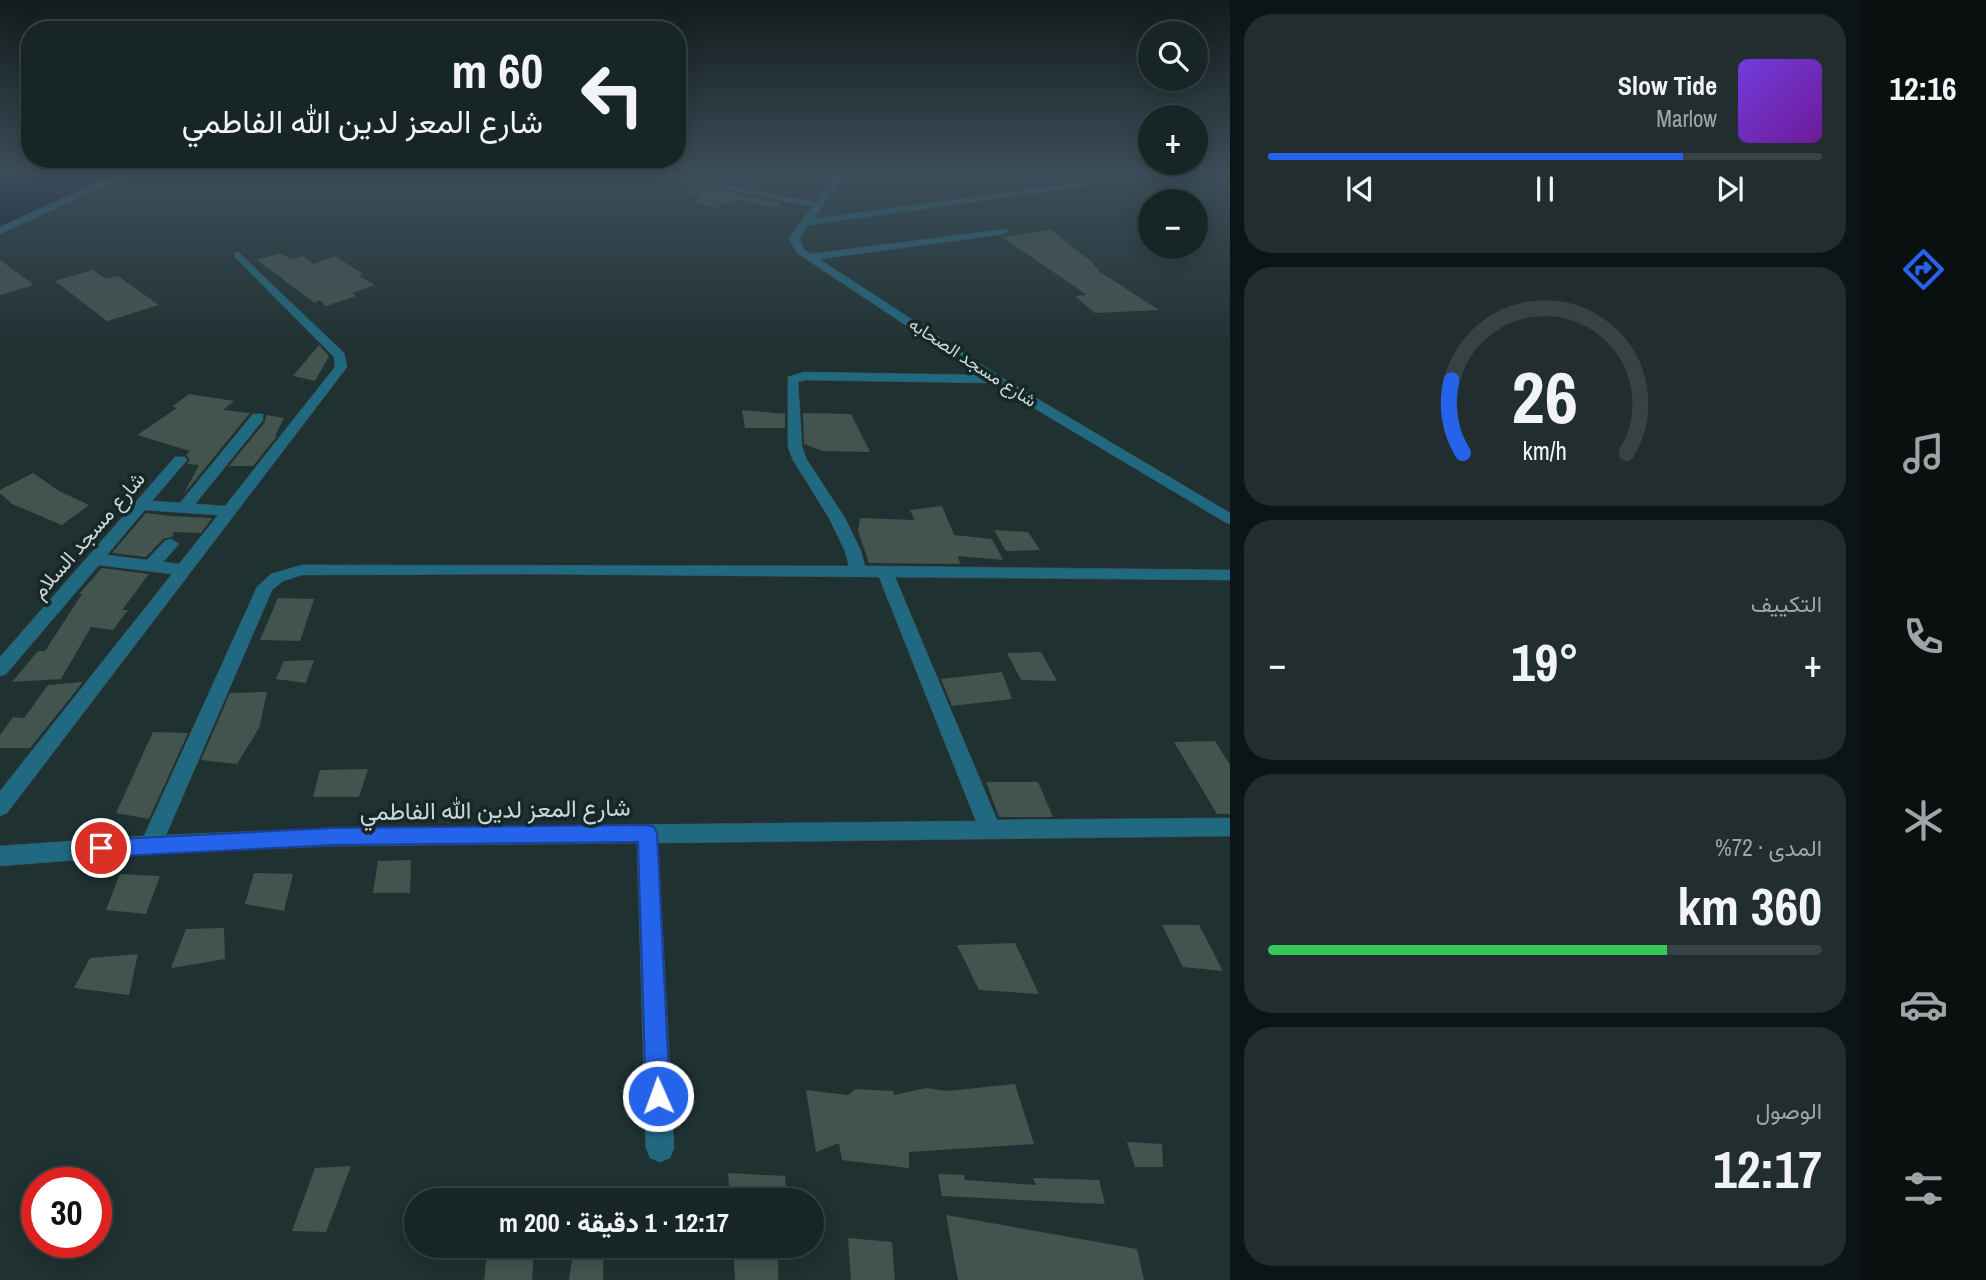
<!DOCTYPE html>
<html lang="ar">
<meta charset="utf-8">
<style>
:root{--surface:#182526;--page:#212d2e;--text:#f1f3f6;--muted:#9fa5a7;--line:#364243;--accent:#2563eb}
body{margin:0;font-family:"Archivo Narrow",Vazirmatn,sans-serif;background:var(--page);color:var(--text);direction:rtl;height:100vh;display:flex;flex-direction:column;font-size:26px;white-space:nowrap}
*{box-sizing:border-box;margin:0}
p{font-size:23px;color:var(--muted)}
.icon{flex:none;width:38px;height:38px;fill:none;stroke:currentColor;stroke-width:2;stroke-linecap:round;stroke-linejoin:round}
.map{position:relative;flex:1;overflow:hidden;direction:ltr}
.details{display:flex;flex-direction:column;gap:14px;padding:14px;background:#0d1415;width:630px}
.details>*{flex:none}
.hud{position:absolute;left:21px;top:21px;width:665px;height:147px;border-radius:28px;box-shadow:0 4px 18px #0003,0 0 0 2px var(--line);direction:rtl;background:#182526;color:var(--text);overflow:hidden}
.fabs{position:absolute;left:1138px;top:21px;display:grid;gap:14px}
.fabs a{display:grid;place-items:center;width:70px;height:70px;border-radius:50%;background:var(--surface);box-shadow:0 4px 18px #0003,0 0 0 2px var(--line);font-size:35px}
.speed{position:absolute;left:21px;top:1167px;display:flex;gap:14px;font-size:35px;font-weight:700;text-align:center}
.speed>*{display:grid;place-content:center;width:91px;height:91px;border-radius:50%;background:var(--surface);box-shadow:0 4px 18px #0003,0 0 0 2px var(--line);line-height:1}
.speed .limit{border:10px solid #d22;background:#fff;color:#111}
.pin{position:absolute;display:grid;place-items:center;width:60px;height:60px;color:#fff;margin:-30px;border:4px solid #fff;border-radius:50%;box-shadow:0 2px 7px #0007}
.me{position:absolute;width:77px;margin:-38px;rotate:358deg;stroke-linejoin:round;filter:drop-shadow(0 0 5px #0008)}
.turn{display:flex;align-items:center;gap:24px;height:147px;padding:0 28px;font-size:32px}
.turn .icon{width:91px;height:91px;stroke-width:2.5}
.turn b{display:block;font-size:49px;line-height:60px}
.big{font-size:52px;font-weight:800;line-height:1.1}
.details .tile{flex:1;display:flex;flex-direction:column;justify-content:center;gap:10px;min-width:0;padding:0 24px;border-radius:28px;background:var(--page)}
.details .dial{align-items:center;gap:0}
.dial svg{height:182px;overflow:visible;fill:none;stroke:var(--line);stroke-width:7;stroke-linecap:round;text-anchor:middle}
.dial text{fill:var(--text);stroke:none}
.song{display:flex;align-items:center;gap:21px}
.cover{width:84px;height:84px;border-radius:10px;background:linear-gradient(135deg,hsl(260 70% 55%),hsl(280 70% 35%))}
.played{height:7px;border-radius:4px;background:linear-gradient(90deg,var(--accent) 75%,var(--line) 75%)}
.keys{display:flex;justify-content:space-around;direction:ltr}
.heat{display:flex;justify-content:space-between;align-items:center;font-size:38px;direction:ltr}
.charge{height:10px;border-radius:5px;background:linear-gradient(90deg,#34c759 72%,var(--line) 0)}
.trip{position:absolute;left:404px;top:1188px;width:420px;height:70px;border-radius:35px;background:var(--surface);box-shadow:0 4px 18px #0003,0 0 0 2px var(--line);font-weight:800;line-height:70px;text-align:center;direction:rtl}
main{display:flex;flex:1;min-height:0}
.tab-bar{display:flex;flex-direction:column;width:126px;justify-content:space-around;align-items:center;background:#0a0f0f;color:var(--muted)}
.tab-bar .icon{width:49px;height:49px}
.tab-bar .active{color:var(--accent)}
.tab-bar b{font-size:32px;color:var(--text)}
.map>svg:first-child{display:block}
.water{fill:#031729}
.building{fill:#43544f}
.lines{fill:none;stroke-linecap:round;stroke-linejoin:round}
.street-casing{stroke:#3f4f50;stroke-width:1}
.street{fill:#206980;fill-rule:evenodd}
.route{fill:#2563eb;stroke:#184099;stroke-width:2}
.labels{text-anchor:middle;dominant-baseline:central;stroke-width:7;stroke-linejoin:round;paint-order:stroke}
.far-street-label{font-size:18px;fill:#ccd6d7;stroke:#162728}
.street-label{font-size:21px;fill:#ccd6d7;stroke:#162728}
.near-street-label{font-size:24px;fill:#ccd6d7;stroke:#162728}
</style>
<main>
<nav class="tab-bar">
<b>12:16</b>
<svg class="icon active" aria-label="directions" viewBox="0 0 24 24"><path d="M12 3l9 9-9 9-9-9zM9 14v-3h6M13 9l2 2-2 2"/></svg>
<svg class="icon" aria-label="music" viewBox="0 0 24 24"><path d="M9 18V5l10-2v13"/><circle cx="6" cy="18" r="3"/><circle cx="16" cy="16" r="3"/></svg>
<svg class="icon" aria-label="phone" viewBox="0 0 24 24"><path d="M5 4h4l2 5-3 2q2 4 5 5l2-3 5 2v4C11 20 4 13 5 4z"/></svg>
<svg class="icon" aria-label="climate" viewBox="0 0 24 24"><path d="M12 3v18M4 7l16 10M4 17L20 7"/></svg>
<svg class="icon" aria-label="car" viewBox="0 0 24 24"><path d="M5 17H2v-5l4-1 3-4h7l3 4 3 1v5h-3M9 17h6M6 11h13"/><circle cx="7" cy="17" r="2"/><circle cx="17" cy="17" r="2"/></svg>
<svg class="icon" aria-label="filters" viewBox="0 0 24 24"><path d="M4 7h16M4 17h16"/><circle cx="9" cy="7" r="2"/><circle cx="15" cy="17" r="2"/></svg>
</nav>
<section class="details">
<div class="tile">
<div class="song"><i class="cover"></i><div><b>Slow Tide</b><p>Marlow</p></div></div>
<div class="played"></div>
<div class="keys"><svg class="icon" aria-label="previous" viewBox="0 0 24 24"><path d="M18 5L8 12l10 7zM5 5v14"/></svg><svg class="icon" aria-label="pause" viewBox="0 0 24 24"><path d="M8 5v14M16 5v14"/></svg><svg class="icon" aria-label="next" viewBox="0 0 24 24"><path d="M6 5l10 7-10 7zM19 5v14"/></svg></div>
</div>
<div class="tile dial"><svg viewBox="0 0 100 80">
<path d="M14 69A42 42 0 1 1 86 69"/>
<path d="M14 69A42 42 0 0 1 9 37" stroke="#2563eb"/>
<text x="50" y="56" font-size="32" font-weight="700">26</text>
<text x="50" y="72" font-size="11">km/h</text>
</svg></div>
<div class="tile"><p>التكييف</p>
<div class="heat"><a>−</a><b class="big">19°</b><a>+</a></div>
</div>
<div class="tile"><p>المدى · 72%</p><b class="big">360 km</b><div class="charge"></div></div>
<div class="tile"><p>الوصول</p><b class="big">12:17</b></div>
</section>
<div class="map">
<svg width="1230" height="1280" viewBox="0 0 1230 1280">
<rect width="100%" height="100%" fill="#203132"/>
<path class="water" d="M 0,172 L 124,172 L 0,226 Z"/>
<g class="building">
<path d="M 715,173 L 750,179 L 741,184 L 792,192 L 789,194 L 705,178 Z"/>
<path d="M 693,185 L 780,203 L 776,208 L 736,200 L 714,208 L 694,203 L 702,197 L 683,191 Z"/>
<path d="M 1051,230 L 1091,261 L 1100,272 L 1159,310 L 1095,313 L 1075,296 L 1087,295 L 1002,237 Z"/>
<path d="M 280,253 L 292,259 L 303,256 L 314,264 L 335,256 L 363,274 L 359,276 L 375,285 L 352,293 L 356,296 L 326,306 L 319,300 L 315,303 L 257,260 Z"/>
<path d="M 0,260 L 34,285 L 0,295 Z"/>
<path d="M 93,270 L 106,279 L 118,276 L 159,305 L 107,321 L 55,281 Z"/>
<path d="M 319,345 L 329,356 L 315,381 L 293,376 Z"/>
<path d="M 189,394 L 234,401 L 223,410 L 250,413 L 183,495 L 199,465 L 187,464 L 190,460 L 186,455 L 190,451 L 137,435 L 177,408 L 172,407 Z"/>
<path d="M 742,410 L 785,414 L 785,428 L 745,428 Z"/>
<path d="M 803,413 L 851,414 L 870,452 L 823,451 L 804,444 Z"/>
<path d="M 266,415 L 284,418 L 275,436 L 277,436 L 253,466 L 229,466 L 265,422 Z"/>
<path d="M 33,473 L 59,491 L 89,505 L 62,525 L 12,504 L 0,493 L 0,490 Z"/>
<path d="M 942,506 L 954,535 L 992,539 L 1003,560 L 958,556 L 960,564 L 869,563 L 858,531 L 860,518 L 915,520 L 910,510 Z"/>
<path d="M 146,513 L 169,516 L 212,518 L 201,533 L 174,532 L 172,537 L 163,539 L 146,557 L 112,553 Z"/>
<path d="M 994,530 L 1028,532 L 1040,550 L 1006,551 Z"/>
<path d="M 102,568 L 149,574 L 122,610 L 128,610 L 113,630 L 91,627 L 61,679 L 12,682 L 38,651 L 45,651 L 82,594 L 79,594 Z"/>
<path d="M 278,598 L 314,599 L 300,641 L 260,640 Z"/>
<path d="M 1041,652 L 1057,681 L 1021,680 L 1007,653 Z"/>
<path d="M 314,660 L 306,683 L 276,679 L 284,661 Z"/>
<path d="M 1002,672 L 1012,699 L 952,706 L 941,679 Z"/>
<path d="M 83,682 L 30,748 L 0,748 L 0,735 L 13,717 L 24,718 L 48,685 Z"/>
<path d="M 267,692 L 259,728 L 237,764 L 201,760 L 230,693 Z"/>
<path d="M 153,732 L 188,733 L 149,819 L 116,813 Z"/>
<path d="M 1215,741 L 1230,765 L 1230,814 L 1217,814 L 1174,742 Z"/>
<path d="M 368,769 L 359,797 L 313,797 L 320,770 Z"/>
<path d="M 986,782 L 1038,782 L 1053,817 L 999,817 Z"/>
<path d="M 411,860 L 410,893 L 373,893 L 378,861 Z"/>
<path d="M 254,873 L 293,874 L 284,911 L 245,904 Z"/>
<path d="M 120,874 L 160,876 L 146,914 L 106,910 Z"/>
<path d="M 1162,925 L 1199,925 L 1223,971 L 1183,967 Z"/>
<path d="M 224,928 L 225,959 L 171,968 L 186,929 Z"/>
<path d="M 1015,943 L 1039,994 L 979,990 L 957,945 Z"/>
<path d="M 138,954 L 129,995 L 74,988 L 90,958 Z"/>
<path d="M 1015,1084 L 1034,1144 L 909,1152 L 909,1168 L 842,1160 L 839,1143 L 816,1152 L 806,1090 L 848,1095 L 855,1089 L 893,1091 L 894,1095 L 927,1088 L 947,1091 Z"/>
<path d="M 1127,1142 L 1162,1144 L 1163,1167 L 1135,1167 Z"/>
<path d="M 351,1166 L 326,1232 L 292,1231 L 315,1168 Z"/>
<path d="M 728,1173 L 785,1176 L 787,1200 L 730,1200 Z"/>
<path d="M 938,1174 L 964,1175 L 965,1180 L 1036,1185 L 1033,1178 L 1099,1180 L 1105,1204 L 942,1196 Z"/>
<path d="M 946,1215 L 1137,1249 L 1144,1280 L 958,1280 Z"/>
<path d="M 848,1238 L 892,1242 L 895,1280 L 851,1280 Z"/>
<path d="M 509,1246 L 534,1246 L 532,1280 L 484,1280 L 488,1247 L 509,1248 Z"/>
<path d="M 574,1246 L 604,1246 L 603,1280 L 569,1280 Z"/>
<path d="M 733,1246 L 778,1246 L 778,1280 L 735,1280 Z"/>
</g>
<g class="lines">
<g class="street-casing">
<g id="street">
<path d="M 132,172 L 143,172 L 104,186 L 0,234 L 0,227 L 98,182 Z"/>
<path d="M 642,172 L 656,172 L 816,202 L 838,172 L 846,172 L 813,219 L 1157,172 L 1175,172 L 1171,174 L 808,225 L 799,239 L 804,249 L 811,254 L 1007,229 L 1009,231 L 1004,234 L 819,259 L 999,376 L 1230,513 L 1230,524 L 1225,522 L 992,383 L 805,380 L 798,382 L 802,447 L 807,460 L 845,518 L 861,551 L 865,566 L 1230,570 L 1230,580 L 895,577 L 997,820 L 1230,818 L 1230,836 L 658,843 L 674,1148 L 670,1158 L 660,1162 L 650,1158 L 646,1148 L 637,843 L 333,846 L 151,854 L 0,866 L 0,846 L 144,836 L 257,587 L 271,574 L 302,565 L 849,566 L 845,551 L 829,518 L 793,460 L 788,447 L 788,377 L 804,372 L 981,375 L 797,253 L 789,239 L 812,207 ZM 534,574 L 879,577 L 976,821 L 333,828 L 166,835 L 272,590 L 283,581 L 302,575 Z"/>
<path d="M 238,252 L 344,353 L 347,367 L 7,813 L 0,816 L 0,791 L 172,574 L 99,565 L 6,674 L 0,676 L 0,657 L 175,457 L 185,457 L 187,460 L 152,501 L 180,503 L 253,414 L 263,414 L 263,420 L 195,504 L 225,506 L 335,367 L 334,357 L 235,257 L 235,253 ZM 145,510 L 218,515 L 179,564 L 163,562 L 179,544 L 171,539 L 165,541 L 147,560 L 107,555 Z"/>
</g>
</g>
<use href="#street" class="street"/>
</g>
<linearGradient id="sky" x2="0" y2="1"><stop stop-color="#121b1c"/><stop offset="0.49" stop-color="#3c4e5a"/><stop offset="1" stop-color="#3c4e5a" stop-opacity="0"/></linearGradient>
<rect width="1230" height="351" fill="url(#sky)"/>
<path class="route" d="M 647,825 L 654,827 L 657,833 L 670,1096 L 666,1104 L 658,1108 L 649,1104 L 646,1096 L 638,842 L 333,845 L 101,857 L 94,855 L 91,848 L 94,842 L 101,840 L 333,828 Z"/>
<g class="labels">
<g class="far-street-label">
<text transform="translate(973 362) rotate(33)">شارع مسجد الصحابه</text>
</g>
<g class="street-label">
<text transform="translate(88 535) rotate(-49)">شارع مسجد السلام</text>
</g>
<g class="near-street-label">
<text transform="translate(495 809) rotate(-1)">شارع المعز لدين الله الفاطمي</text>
</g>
</g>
</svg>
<div class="fabs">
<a><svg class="icon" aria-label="search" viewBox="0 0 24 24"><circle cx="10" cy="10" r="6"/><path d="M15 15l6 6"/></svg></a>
<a>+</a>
<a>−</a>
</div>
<div class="speed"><div class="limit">30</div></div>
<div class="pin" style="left:101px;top:848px;background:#d93025"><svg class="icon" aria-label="arrive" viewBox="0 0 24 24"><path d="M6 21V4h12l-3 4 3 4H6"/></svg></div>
<svg class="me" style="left:658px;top:1096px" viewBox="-20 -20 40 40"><circle r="17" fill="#2563eb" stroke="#fff" stroke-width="3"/><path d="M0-11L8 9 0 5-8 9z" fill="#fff"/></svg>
<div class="trip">12:17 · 1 دقيقة · 200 m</div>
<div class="hud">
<div class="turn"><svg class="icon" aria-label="left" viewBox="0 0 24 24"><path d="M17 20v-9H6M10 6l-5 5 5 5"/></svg><div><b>60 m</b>شارع المعز لدين الله الفاطمي</div></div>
</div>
</div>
</main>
